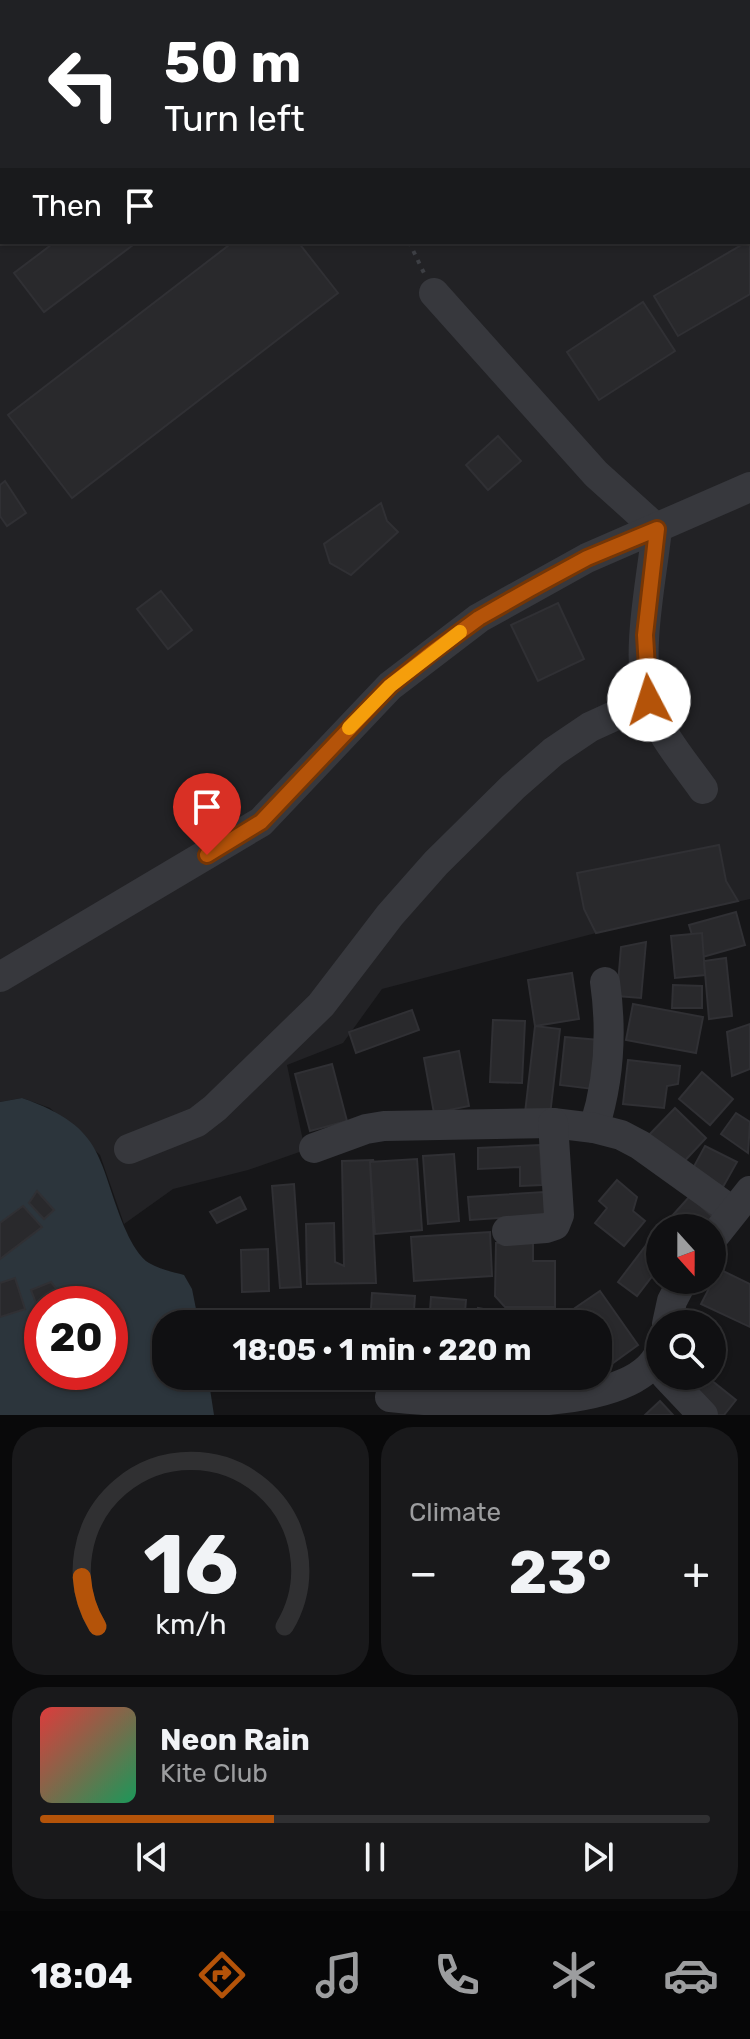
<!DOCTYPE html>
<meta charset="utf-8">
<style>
:root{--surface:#101012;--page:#19191b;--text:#f1f3f6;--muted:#9c9d9f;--line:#303032;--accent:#b45309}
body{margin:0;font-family:Rubik,sans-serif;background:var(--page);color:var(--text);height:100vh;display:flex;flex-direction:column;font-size:30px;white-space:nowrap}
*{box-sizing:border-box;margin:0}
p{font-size:26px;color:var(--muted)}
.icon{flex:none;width:44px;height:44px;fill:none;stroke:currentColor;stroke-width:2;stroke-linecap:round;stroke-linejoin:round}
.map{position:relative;height:1415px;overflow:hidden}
.panel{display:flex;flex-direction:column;gap:12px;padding:12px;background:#09090a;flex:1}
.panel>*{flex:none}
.banner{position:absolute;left:0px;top:0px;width:750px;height:244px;box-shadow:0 2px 6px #0004,0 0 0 2px var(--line);background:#202124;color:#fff;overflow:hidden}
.needle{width:52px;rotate:159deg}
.fabs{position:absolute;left:646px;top:1214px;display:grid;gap:16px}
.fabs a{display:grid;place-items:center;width:80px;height:80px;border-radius:50%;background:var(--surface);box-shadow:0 2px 6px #0004,0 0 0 2px var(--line);font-size:40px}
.speed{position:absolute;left:24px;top:1286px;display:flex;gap:16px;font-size:40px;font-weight:700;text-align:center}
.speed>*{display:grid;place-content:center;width:104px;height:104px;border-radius:50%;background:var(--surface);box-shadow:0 2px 6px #0004,0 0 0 2px var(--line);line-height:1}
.speed .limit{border:12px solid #d22;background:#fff;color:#111}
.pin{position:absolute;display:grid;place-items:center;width:68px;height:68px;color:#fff;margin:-82px -34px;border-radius:50% 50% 50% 0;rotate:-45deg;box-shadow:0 0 8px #0007}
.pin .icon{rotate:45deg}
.me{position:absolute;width:88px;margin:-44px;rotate:355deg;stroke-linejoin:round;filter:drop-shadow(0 0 6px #0008)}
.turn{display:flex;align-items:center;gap:28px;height:168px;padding:0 32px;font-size:36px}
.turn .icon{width:104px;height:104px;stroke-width:2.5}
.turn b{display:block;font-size:56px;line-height:68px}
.then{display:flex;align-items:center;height:76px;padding:0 32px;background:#0003;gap:16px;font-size:30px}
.big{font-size:60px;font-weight:700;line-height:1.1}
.panel .widget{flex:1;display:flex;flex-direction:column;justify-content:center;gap:12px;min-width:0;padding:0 28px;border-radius:32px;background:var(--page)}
.panel .dial{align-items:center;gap:0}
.dial svg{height:208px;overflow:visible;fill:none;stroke:var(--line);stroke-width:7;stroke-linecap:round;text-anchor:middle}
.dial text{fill:var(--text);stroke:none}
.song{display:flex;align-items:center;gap:24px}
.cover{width:96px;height:96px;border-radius:12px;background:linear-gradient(135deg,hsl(0 70% 55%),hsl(150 70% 35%))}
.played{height:8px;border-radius:4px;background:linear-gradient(90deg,var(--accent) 35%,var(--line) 35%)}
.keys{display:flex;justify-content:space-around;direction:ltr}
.heat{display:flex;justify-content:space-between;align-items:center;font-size:44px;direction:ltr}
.panel .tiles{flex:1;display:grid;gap:12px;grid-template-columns:1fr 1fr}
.widget:last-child{grid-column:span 2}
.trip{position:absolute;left:152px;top:1310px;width:460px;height:80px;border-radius:32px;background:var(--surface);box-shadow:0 2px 6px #0004,0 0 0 2px var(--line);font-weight:700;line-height:80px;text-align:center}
.tab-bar{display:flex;height:128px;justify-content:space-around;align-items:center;background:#060607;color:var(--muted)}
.tab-bar .icon{width:56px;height:56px}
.tab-bar .active{color:var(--accent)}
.tab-bar b{font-size:36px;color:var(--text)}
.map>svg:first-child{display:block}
.built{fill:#222225;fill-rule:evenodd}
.water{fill:#2c353c;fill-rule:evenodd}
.building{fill:#29292c;stroke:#303034;stroke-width:2}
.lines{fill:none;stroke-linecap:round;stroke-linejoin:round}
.path{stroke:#3d3f44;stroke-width:4;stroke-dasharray:4 6;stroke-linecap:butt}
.minor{stroke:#37383d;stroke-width:30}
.route-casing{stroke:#753606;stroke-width:20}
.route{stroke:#b45309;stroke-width:14}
.slow{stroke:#f59e0b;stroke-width:14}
</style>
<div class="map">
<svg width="750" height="1415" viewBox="0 0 750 1415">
<rect width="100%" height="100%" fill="#161618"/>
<path class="built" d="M 0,0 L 750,0 L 750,899 L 596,933 L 382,989 L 343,1043 L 287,1065 L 305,1150 L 248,1170 L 173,1189 L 124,1224 L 100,1155 L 50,1108 L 22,1098 L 0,1102 ZM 2,2 L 748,2 L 748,242 L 2,242 Z"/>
<path class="water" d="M 22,1098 C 108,1128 96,1161 127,1233 C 131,1242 140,1258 149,1263 C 159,1269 173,1272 184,1275 L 192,1289 L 199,1324 L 166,1324 L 166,1376 L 208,1376 L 214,1415 L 0,1415 L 0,1102 ZM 42,1304 L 110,1304 L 110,1372 L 42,1372 Z"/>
<g class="building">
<path d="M 750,240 L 750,294 L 678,336 L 654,296 Z"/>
<path d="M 55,242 L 137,242 L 44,312 L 14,273 Z"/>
<path d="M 233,242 L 298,242 L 338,293 L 72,498 L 8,415 Z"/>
<path d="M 643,302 L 675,351 L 599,400 L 567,352 Z"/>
<path d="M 498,436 L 521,461 L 488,490 L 466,465 Z"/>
<path d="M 5,481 L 26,513 L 7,526 L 0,516 L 0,485 Z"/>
<path d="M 381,503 L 387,521 L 398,532 L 351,575 L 330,563 L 324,544 Z"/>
<path d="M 161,591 L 192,630 L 168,649 L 137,609 Z"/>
<path d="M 558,603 L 584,659 L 538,681 L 511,625 Z"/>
<path d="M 719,845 L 726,881 L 738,901 L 596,933 L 584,909 L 577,873 Z"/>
<path d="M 736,912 L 745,945 L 699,958 L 689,925 Z"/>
<path d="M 702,933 L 705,975 L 675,978 L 671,936 Z"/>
<path d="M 646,942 L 641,998 L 617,996 L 621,947 Z"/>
<path d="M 726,958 L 732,1016 L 709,1019 L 704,961 Z"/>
<path d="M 572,973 L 579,1019 L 535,1026 L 528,980 Z"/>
<path d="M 673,985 L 702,986 L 702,1008 L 672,1008 Z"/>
<path d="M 633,1004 L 703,1017 L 696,1053 L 626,1040 Z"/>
<path d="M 412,1010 L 419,1030 L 356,1053 L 349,1032 Z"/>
<path d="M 493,1020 L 525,1021 L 522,1083 L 490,1082 Z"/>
<path d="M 750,1024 L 750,1069 L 732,1076 L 727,1032 Z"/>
<path d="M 535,1026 L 560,1029 L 550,1115 L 525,1113 Z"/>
<path d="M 565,1037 L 599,1040 L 593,1089 L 560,1085 Z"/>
<path d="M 459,1051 L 469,1106 L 434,1113 L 424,1058 Z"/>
<path d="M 628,1060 L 680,1066 L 678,1084 L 667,1086 L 664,1108 L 623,1104 Z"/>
<path d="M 332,1064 L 347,1121 L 310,1131 L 295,1074 Z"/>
<path d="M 702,1072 L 733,1099 L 710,1125 L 679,1099 Z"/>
<path d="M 675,1108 L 706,1138 L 679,1167 L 647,1137 Z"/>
<path d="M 736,1113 L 750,1122 L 748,1153 L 721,1134 Z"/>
<path d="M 540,1145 L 542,1185 L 520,1186 L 520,1167 L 478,1169 L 478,1148 Z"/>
<path d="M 705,1146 L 737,1162 L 723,1187 L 692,1170 Z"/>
<path d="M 454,1154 L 459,1221 L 428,1224 L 423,1156 Z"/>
<path d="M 417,1159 L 422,1230 L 375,1234 L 370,1162 Z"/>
<path d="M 374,1160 L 370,1162 L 376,1283 L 307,1284 L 306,1224 L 334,1223 L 335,1262 L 344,1266 L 342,1161 Z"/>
<path d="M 617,1180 L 637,1197 L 633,1211 L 645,1221 L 624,1246 L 595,1223 L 607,1208 L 599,1201 Z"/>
<path d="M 294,1184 L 301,1287 L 280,1288 L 272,1186 Z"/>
<path d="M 37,1191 L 54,1210 L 44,1219 L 29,1203 Z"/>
<path d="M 544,1192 L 545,1215 L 470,1220 L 468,1197 Z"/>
<path d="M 690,1196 L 716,1220 L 708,1228 L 686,1228 L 672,1216 Z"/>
<path d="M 240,1197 L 246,1209 L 217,1223 L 210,1212 Z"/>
<path d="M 23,1206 L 42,1227 L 0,1259 L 0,1223 Z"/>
<path d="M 490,1232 L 492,1276 L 414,1281 L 411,1237 Z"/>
<path d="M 496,1243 L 533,1243 L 533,1261 L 555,1261 L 555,1307 L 505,1307 L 495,1296 Z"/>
<path d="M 647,1244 L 660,1254 L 660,1266 L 637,1296 L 618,1282 Z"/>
<path d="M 268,1249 L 269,1291 L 242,1292 L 241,1250 Z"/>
<path d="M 719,1269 L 750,1284 L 750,1327 L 701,1304 Z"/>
<path d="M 15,1278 L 25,1309 L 0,1317 L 0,1283 Z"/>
<path d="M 51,1282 L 60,1293 L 36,1303 L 31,1290 Z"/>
<path d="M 600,1291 L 638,1345 L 613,1363 L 598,1341 L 598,1324 L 586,1324 L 575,1308 Z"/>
<path d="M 372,1293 L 415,1296 L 413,1324 L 370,1324 Z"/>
<path d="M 431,1297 L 466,1300 L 464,1324 L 429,1324 Z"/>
<path d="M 478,1308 L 506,1313 L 504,1324 L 475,1324 Z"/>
<path d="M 567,1309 L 573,1324 L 555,1324 L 551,1315 Z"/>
<path d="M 366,1376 L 409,1376 L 408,1384 L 365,1381 Z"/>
<path d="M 417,1376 L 450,1376 L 449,1389 L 416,1385 Z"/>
<path d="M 504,1376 L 534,1376 L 533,1403 L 503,1401 Z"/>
<path d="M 694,1376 L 706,1376 L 736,1400 L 724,1415 L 717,1415 L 684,1389 Z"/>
<path d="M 660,1401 L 673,1415 L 645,1415 Z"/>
</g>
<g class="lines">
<path class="path" d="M 409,242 L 424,273"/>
<g class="minor">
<path d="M 184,0 L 186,2"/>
<path d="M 434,293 L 596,474 L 657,529 C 652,578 635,654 649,700 C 658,733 684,762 703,789"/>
<path d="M 0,977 L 261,822 L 390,686 L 479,618 L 587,558 L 750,487"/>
<path d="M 594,1128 C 609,1081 612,1031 605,982"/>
<path d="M 314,1148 L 366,1129 L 384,1126 L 553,1123 L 594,1128 L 621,1135 L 640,1145 L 732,1211"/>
<path d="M 129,1149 L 197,1122 L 215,1108 L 321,1005 L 390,915 L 436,863 L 513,787 L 553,752 L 590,727 L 649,700"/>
<path d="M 507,1231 L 546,1228 L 555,1225 L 559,1215 L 553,1123"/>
<path d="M 712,1239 L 750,1191"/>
<path d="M 667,1324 L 672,1301 L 683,1280"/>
<path d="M 666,1376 L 703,1415"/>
<path d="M 390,1397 C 458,1404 636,1415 660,1351"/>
</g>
</g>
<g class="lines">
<g class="route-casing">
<path id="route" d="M 207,855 L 261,822 L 390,686 L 430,654 L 479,618 L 530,589 L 587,558 L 657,529 L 645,635 L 649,700"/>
</g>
<use href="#route" class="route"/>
<path class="slow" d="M 349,728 L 390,686 L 460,632"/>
</g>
</svg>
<div class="fabs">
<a><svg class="needle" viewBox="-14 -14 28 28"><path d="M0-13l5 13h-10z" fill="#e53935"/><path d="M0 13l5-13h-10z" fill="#9c9d9f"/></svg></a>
<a><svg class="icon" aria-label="search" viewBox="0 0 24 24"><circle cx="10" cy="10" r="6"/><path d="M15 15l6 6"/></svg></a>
</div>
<div class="speed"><div class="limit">20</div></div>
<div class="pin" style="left:207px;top:855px;background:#d93025"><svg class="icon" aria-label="arrive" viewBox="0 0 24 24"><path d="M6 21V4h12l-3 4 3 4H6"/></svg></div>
<svg class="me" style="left:649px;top:700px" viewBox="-20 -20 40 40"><circle r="19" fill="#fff"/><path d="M0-13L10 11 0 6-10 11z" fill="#b45309"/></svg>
<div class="trip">18:05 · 1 min · 220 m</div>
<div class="banner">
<div class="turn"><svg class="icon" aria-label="left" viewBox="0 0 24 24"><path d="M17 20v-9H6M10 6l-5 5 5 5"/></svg><div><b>50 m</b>Turn left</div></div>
<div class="then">Then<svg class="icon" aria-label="arrive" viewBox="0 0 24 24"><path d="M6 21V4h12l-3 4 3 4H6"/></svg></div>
</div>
</div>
<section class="panel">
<div class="tiles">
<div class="widget dial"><svg viewBox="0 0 100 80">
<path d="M14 69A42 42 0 1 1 86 69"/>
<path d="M14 69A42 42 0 0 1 8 50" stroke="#b45309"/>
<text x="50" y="56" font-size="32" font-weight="700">16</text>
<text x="50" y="72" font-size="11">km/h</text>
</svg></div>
<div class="widget"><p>Climate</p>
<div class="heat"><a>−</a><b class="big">23°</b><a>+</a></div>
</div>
<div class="widget">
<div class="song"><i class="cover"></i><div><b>Neon Rain</b><p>Kite Club</p></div></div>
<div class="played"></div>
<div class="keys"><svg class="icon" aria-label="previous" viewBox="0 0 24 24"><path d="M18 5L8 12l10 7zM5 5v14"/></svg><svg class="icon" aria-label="pause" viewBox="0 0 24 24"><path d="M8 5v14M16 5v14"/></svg><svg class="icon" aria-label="next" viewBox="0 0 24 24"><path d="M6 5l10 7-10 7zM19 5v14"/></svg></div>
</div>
</div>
</section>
<nav class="tab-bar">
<b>18:04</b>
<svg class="icon active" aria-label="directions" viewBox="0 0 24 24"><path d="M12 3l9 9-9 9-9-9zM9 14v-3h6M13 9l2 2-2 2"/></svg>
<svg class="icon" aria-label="music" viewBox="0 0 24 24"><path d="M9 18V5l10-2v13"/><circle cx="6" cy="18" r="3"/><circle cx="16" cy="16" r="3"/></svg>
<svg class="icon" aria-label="phone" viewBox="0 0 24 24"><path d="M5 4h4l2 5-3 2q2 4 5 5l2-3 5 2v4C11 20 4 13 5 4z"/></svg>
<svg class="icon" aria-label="climate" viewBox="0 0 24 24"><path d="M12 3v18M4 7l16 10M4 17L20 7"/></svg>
<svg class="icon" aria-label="car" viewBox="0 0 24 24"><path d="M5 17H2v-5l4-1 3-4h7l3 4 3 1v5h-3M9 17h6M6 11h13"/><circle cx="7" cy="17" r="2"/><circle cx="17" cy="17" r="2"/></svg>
</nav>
